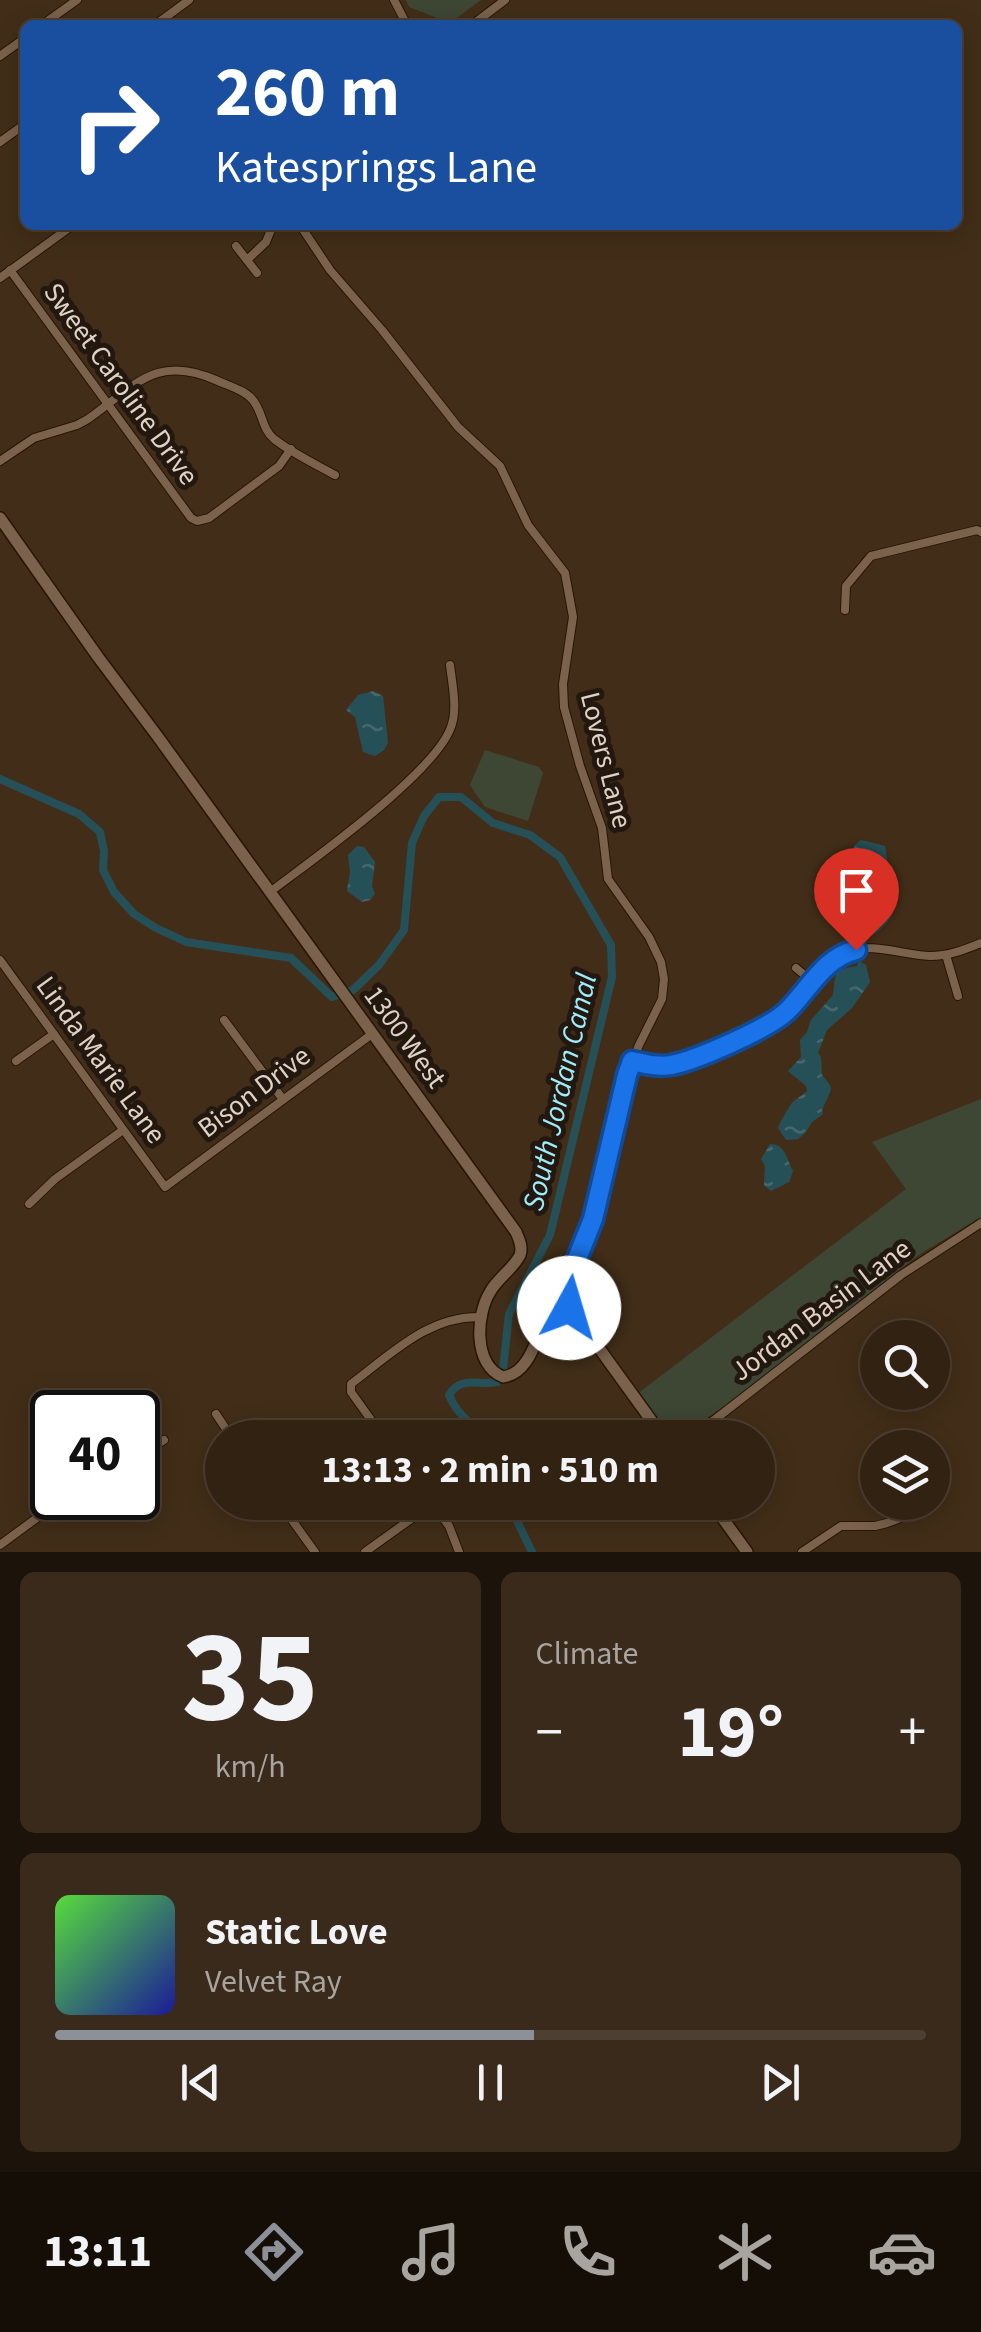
<!DOCTYPE html>
<meta charset="utf-8">
<style>
:root{--surface:#322212;--page:#3a2a1b;--text:#f1f3f6;--muted:#a8a49f;--line:#4d3f32;--accent:#8c9099}
body{margin:0;font-family:"Source Sans 3",sans-serif;background:var(--page);color:var(--text);height:100vh;display:flex;flex-direction:column;font-size:38px;white-space:nowrap}
*{box-sizing:border-box;margin:0}
p{font-size:32px;color:var(--muted)}
.icon{flex:none;width:55px;height:55px;fill:none;stroke:currentColor;stroke-width:2;stroke-linecap:round;stroke-linejoin:round}
.map{position:relative;height:1552px;overflow:hidden}
.drawer{display:flex;flex-direction:column;gap:20px;padding:20px;background:#1c130a;flex:1}
.drawer>*{flex:none}
.banner{position:absolute;left:20px;top:20px;width:942px;height:210px;border-radius:15px;box-shadow:0 5px 25px #0003,0 0 0 2px var(--line);background:#1a4fa0;color:#fff;overflow:hidden}
.buttons{position:absolute;left:860px;top:1320px;display:grid;gap:20px}
.buttons a{display:grid;place-items:center;width:90px;height:90px;border-radius:50%;background:var(--surface);box-shadow:0 5px 25px #0003,0 0 0 2px var(--line);font-size:50px}
.speed{position:absolute;left:30px;top:1390px;display:flex;gap:20px;font-size:50px;font-weight:700;text-align:center}
.speed>*{display:grid;place-content:center;width:130px;height:130px;border-radius:50%;background:var(--surface);box-shadow:0 5px 25px #0003,0 0 0 2px var(--line);line-height:1}
.speed .limit{border:5px solid #111;border-radius:15px;background:#fff;color:#111}
.pin{position:absolute;display:grid;place-items:center;width:85px;height:85px;color:#fff;margin:-102px -42px;border-radius:50% 50% 50% 0;rotate:-45deg;box-shadow:0 0 10px #0007}
.pin .icon{rotate:45deg}
.me{position:absolute;width:110px;margin:-55px;rotate:6deg;stroke-linejoin:round;filter:drop-shadow(0 0 8px #0008)}
.turn{display:flex;align-items:center;gap:35px;height:210px;padding:0 30px;font-size:45px}
.turn .icon{width:130px;height:130px;stroke-width:2.5}
.turn b{display:block;font-size:70px;line-height:85px}
.big{font-size:75px;font-weight:700;line-height:1.1}
.drawer .tile{flex:1;display:flex;flex-direction:column;justify-content:center;gap:15px;min-width:0;padding:0 35px;border-radius:15px;background:var(--page)}
.drawer .dial{align-items:center;gap:0}
.dial b{font-size:130px;line-height:1}
.song{display:flex;align-items:center;gap:30px}
.cover{width:120px;height:120px;border-radius:15px;background:linear-gradient(135deg,hsl(110 70% 55%),hsl(240 70% 35%))}
.played{height:10px;border-radius:5px;background:linear-gradient(90deg,var(--accent) 55%,var(--line) 55%)}
.keys{display:flex;justify-content:space-around;direction:ltr}
.heat{display:flex;justify-content:space-between;align-items:center;font-size:55px;direction:ltr}
.drawer .tiles{flex:1;display:grid;gap:20px;grid-template-columns:1fr 1fr}
.tile:last-child{grid-column:span 2}
.trip{position:absolute;left:205px;top:1420px;width:570px;height:100px;border-radius:50px;background:var(--surface);box-shadow:0 5px 25px #0003,0 0 0 2px var(--line);font-weight:700;line-height:100px;text-align:center}
.tab-bar{display:flex;height:160px;justify-content:space-around;align-items:center;background:#140e07;color:var(--muted)}
.tab-bar .icon{width:70px;height:70px}
.tab-bar .on{color:var(--accent)}
.tab-bar b{font-size:45px;color:var(--text)}
.map>svg:first-child{display:block}
.green{fill:#3d4734}
.water{fill:url(#water-ripples)}
.lines{fill:none;stroke-linecap:round;stroke-linejoin:round}
.canal{stroke:#265057;stroke-width:8}
.street-casing{stroke:#281502;stroke-width:10}
.secondary-casing{stroke:#281502;stroke-width:14}
.street{stroke:#7a624c;stroke-width:8}
.secondary{stroke:#7a624c;stroke-width:11}
.route-casing{stroke:#114b97;stroke-width:25}
.route{stroke:#1a73e8;stroke-width:18}
.labels{text-anchor:middle;dominant-baseline:central;stroke-width:10;stroke-linejoin:round;paint-order:stroke}
.street-label{font-size:28px;fill:#e0d3c6;stroke:#22180f}
.water-label{font-size:30px;font-style:italic;fill:#9fecfa;stroke:#22180f}
</style>
<div class="map">
<svg width="981" height="1552" viewBox="0 0 981 1552">
<defs>
<pattern id="water-ripples" width="26" height="14" patternUnits="userSpaceOnUse" patternTransform="scale(2.5)"><rect width="26" height="14" fill="#265057"/><path d="M2 4q2-2 4 0t4 0M15 11q2-2 4 0t4 0" fill="none" stroke="#45686e"/></pattern>
</defs>
<rect width="100%" height="100%" fill="#422e18"/>
<g class="green">
<path d="M 406,0 L 481,0 L 450,23 L 409,7 Z"/>
<path d="M 485,750 L 539,767 L 543,773 L 528,821 L 485,807 L 470,785 Z"/>
<path d="M 981,1099 L 981,1217 L 920,1254 L 726,1405 L 679,1437 L 670,1437 L 639,1395 L 641,1391 L 906,1189 L 872,1142 Z"/>
</g>
<g class="water">
<path d="M 373,691 L 383,696 L 388,743 L 384,750 L 375,756 L 363,752 L 355,717 L 346,710 L 358,695 Z"/>
<path d="M 861,840 L 885,846 L 894,906 C 891,927 873,935 857,943 L 850,915 L 854,909 L 849,903 L 852,897 L 850,891 L 860,870 L 853,867 L 850,860 L 854,855 L 854,846 Z"/>
<path d="M 357,846 L 364,847 L 375,862 L 372,886 L 375,894 L 370,900 L 362,902 L 347,891 L 350,872 L 348,855 Z"/>
<path d="M 859,961 L 866,965 L 870,982 L 852,1008 L 827,1030 L 818,1053 L 821,1057 L 822,1075 L 830,1085 L 831,1090 L 822,1110 L 823,1114 L 812,1122 L 806,1132 L 798,1139 L 786,1140 L 778,1128 C 779,1124 789,1107 791,1104 C 795,1099 802,1096 807,1091 L 806,1086 L 788,1071 L 801,1057 L 800,1040 L 807,1032 L 811,1020 L 833,995 C 836,974 832,970 857,966 Z"/>
<path d="M 770,1144 C 785,1144 787,1159 793,1171 L 789,1182 L 771,1191 L 764,1185 L 765,1166 L 761,1159 Z"/>
</g>
<g class="lines">
<g class="canal">
<path d="M 0,779 L 79,814 L 100,832 L 104,851 L 103,870 L 114,892 L 134,914 L 156,928 L 186,942 L 291,958 L 332,997 L 353,990 L 379,965 L 404,930 L 412,843 L 424,816 L 439,797 L 461,797 L 493,823 L 530,835 L 560,857 L 611,945 L 612,977 L 550,1235 L 509,1314 L 503,1369"/>
<path d="M 481,1438 C 470,1419 458,1417 449,1395 C 461,1375 479,1386 497,1382"/>
<path d="M 508,1502 L 532,1552"/>
</g>
<g class="street-casing">
<g id="street">
<path d="M 394,0 L 407,25"/>
<path d="M 42,25 L 77,0"/>
<path d="M 155,25 L 189,0"/>
<path d="M 472,25 L 505,0"/>
<path d="M 0,56 L 25,38"/>
<path d="M 0,142 L 25,124"/>
<path d="M 300,225 L 330,270 L 382,330 L 458,427 L 500,466 L 528,525 L 565,573 L 573,617 L 563,684 L 564,707 L 580,766 L 602,828 L 608,879 L 649,937 L 661,962 L 664,979 L 662,999 L 639,1045 L 627,1075 L 593,1219 L 564,1289 L 560,1306"/>
<path d="M 236,246 L 257,273"/>
<path d="M 247,260 L 266,242 L 273,225"/>
<path d="M 10,270 L 191,518 L 197,521 L 209,518 L 279,466 L 291,449"/>
<path d="M 0,278 L 73,225"/>
<path d="M 0,461 L 34,438 L 77,425 L 88,419 C 136,385 157,353 218,381 C 229,386 244,390 252,399 C 263,411 261,428 274,439 C 292,453 315,464 335,475"/>
<path d="M 845,610 L 846,586 L 871,556 L 977,530 L 981,532"/>
<path d="M 270,892 C 312,860 435,773 451,727 C 458,709 452,683 450,665"/>
<path d="M 946,955 L 958,996"/>
<path d="M 0,960 L 165,1187 L 372,1034"/>
<path d="M 796,968 L 812,981"/>
<path d="M 224,1020 L 282,1098"/>
<path d="M 16,1061 L 54,1034"/>
<path d="M 632,1061 C 645,1064 657,1067 670,1065 C 694,1062 770,1028 787,1011 C 806,992 820,962 846,952 C 873,942 902,955 930,956 C 948,956 964,950 981,943"/>
<path d="M 29,1204 L 55,1179 L 123,1130"/>
<path d="M 216,1414 L 232,1438"/>
<path d="M 384,1438 L 351,1392 L 351,1384 C 390,1355 429,1315 481,1317"/>
<path d="M 691,1438 L 901,1275 L 981,1223"/>
<path d="M 138,1456 L 164,1440"/>
<path d="M 932,1493 L 934,1492"/>
<path d="M 279,1502 L 315,1552"/>
<path d="M 431,1502 L 449,1526 L 459,1552"/>
<path d="M 0,1545 L 64,1498"/>
<path d="M 365,1552 L 432,1504"/>
<path d="M 802,1552 L 841,1526 L 875,1526 L 887,1523 L 898,1519 L 920,1502"/>
</g>
</g>
<g class="secondary-casing">
<g id="secondary">
<path d="M 0,518 L 98,657 L 158,737 L 516,1232 C 519,1239 523,1247 520,1255 C 514,1268 497,1279 490,1292 C 476,1315 473,1365 503,1377 C 546,1371 535,1286 573,1312 L 664,1438"/>
<path d="M 711,1502 L 747,1552"/>
</g>
</g>
<use href="#street" class="street"/>
<use href="#secondary" class="secondary"/>
</g>
<g class="lines">
<g class="route-casing">
<path id="route" d="M 569,1308 L 560,1306 L 562,1296 L 593,1219 L 627,1075 L 632,1061 C 646,1064 657,1067 671,1065 C 695,1061 769,1028 786,1012 C 809,990 823,958 856,950"/>
</g>
<use href="#route" class="route"/>
</g>
<g class="labels">
<g class="street-label">
<text transform="translate(121 384) rotate(54)">Sweet Caroline Drive</text>
<text transform="translate(606 760) rotate(76)">Lovers Lane</text>
<text transform="translate(405 1037) rotate(54)">1300 West</text>
<text transform="translate(101 1060) rotate(54)">Linda Marie Lane</text>
<text transform="translate(254 1092) rotate(-37)">Bison Drive</text>
<text transform="translate(821 1310) rotate(-37)">Jordan Basin Lane</text>
</g>
<g class="water-label">
<text transform="translate(560 1092) rotate(-77)">South Jordan Canal</text>
</g>
</g>
</svg>
<div class="buttons">
<a><svg class="icon" aria-label="search" viewBox="0 0 24 24"><circle cx="10" cy="10" r="6"/><path d="M15 15l6 6"/></svg></a>
<a><svg class="icon" aria-label="layers" viewBox="0 0 24 24"><path d="M12 4l9 5-9 5-9-5zM3 14l9 5 9-5"/></svg></a>
</div>
<div class="speed"><div class="limit">40</div></div>
<div class="pin" style="left:856px;top:950px;background:#d93025"><svg class="icon" aria-label="arrive" viewBox="0 0 24 24"><path d="M6 21V4h12l-3 4 3 4H6"/></svg></div>
<svg class="me" style="left:569px;top:1308px" viewBox="-20 -20 40 40"><circle r="19" fill="#fff"/><path d="M0-13L10 11 0 6-10 11z" fill="#1a73e8"/></svg>
<div class="trip">13:13 · 2 min · 510 m</div>
<div class="banner">
<div class="turn"><svg class="icon" aria-label="right" viewBox="0 0 24 24"><path d="M7 20v-9h11M14 6l5 5-5 5"/></svg><div><b>260 m</b>Katesprings Lane</div></div>
</div>
</div>
<section class="drawer">
<div class="tiles">
<div class="tile dial"><b>35</b><p>km/h</p></div>
<div class="tile"><p>Climate</p>
<div class="heat"><a>−</a><b class="big">19°</b><a>+</a></div>
</div>
<div class="tile">
<div class="song"><i class="cover"></i><div><b>Static Love</b><p>Velvet Ray</p></div></div>
<div class="played"></div>
<div class="keys"><svg class="icon" aria-label="previous" viewBox="0 0 24 24"><path d="M18 5L8 12l10 7zM5 5v14"/></svg><svg class="icon" aria-label="pause" viewBox="0 0 24 24"><path d="M8 5v14M16 5v14"/></svg><svg class="icon" aria-label="next" viewBox="0 0 24 24"><path d="M6 5l10 7-10 7zM19 5v14"/></svg></div>
</div>
</div>
</section>
<nav class="tab-bar">
<b>13:11</b>
<svg class="icon on" aria-label="directions" viewBox="0 0 24 24"><path d="M12 3l9 9-9 9-9-9zM9 14v-3h6M13 9l2 2-2 2"/></svg>
<svg class="icon" aria-label="music" viewBox="0 0 24 24"><path d="M9 18V5l10-2v13"/><circle cx="6" cy="18" r="3"/><circle cx="16" cy="16" r="3"/></svg>
<svg class="icon" aria-label="phone" viewBox="0 0 24 24"><path d="M5 4h4l2 5-3 2q2 4 5 5l2-3 5 2v4C11 20 4 13 5 4z"/></svg>
<svg class="icon" aria-label="climate" viewBox="0 0 24 24"><path d="M12 3v18M4 7l16 10M4 17L20 7"/></svg>
<svg class="icon" aria-label="car" viewBox="0 0 24 24"><path d="M5 17H2v-5l4-1 3-4h7l3 4 3 1v5h-3M9 17h6M6 11h13"/><circle cx="7" cy="17" r="2"/><circle cx="17" cy="17" r="2"/></svg>
</nav>
